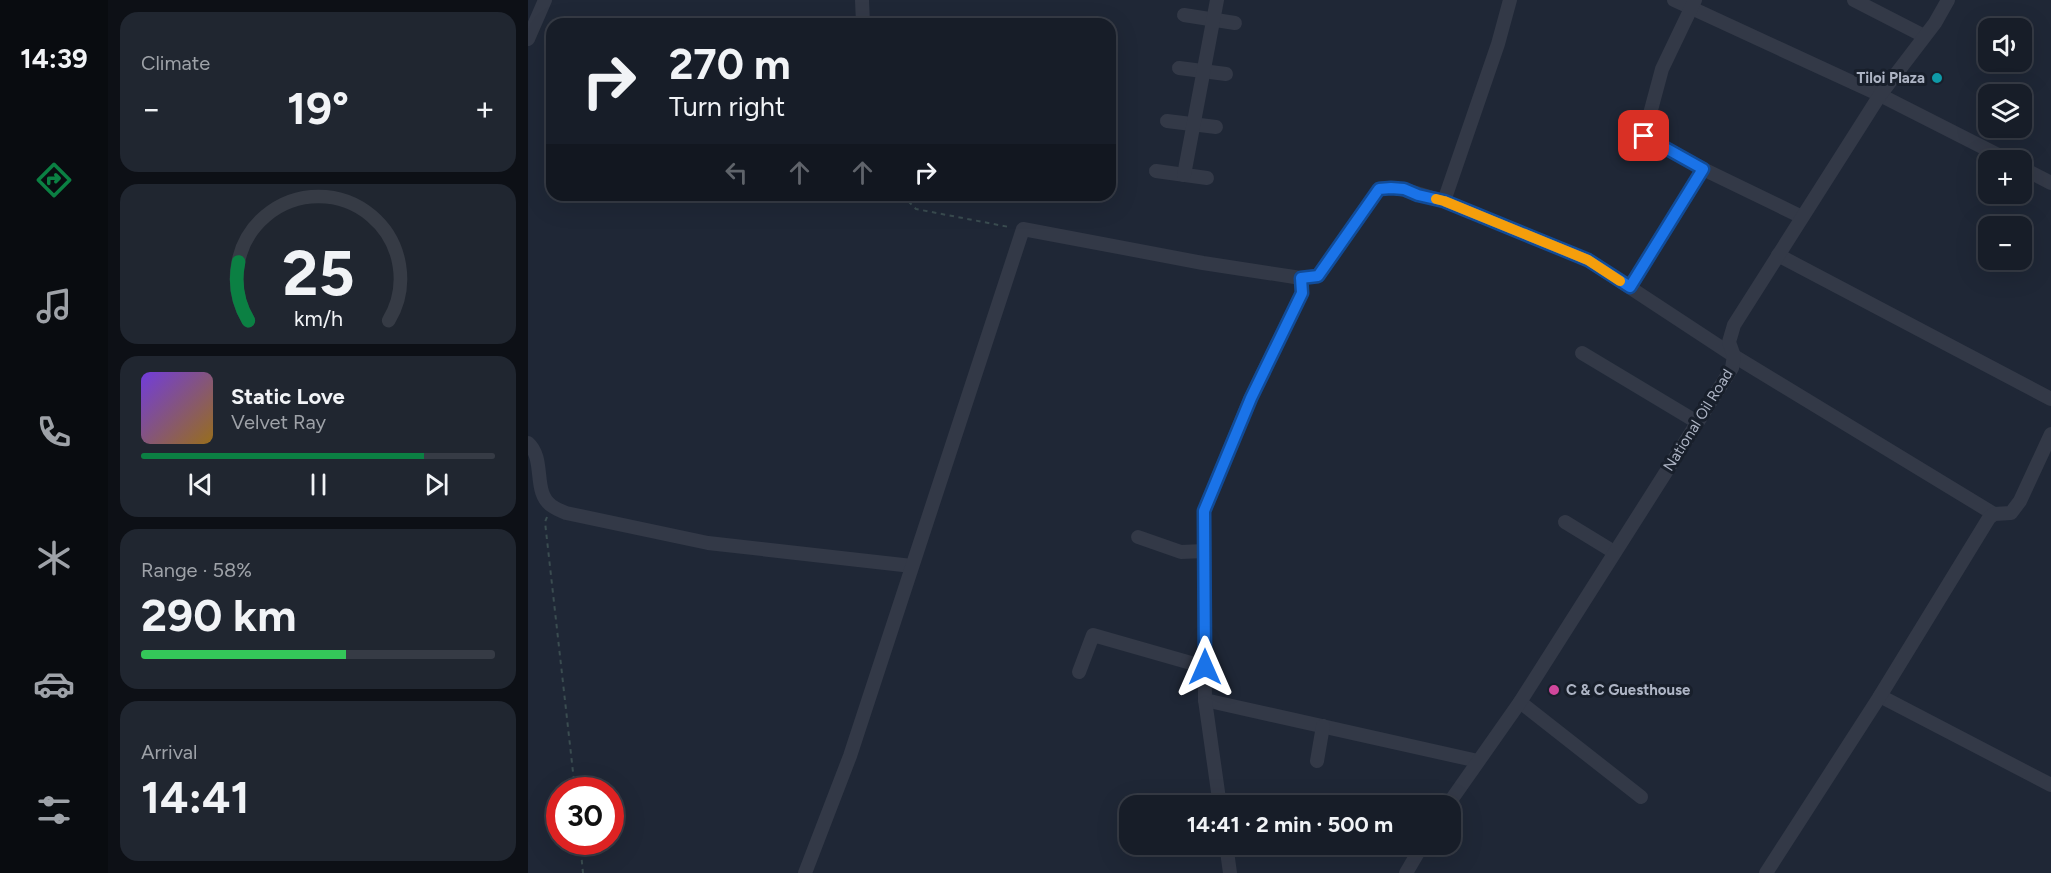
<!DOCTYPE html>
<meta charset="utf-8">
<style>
:root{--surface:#171d28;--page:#202630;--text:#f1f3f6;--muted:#9ea2a8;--line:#363b45;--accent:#0b8043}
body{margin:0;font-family:Figtree,sans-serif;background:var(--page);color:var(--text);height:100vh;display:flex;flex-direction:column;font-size:22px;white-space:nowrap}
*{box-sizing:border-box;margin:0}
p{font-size:20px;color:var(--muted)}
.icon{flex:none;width:33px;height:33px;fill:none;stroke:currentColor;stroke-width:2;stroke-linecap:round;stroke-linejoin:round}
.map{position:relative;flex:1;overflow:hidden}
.side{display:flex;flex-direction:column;gap:12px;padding:12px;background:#0d1016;width:420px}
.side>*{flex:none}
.hud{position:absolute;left:18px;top:18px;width:570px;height:183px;border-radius:18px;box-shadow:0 6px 24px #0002,0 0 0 2px var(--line);background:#171d28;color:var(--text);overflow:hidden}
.tools{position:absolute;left:1450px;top:18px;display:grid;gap:12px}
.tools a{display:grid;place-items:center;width:54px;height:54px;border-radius:12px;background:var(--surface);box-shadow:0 6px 24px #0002,0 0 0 2px var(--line);font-size:30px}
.speed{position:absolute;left:18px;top:777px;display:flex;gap:12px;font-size:30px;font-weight:700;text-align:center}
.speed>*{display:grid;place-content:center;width:78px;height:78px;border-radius:50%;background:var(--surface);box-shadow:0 6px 24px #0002,0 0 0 2px var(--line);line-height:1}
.speed .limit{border:9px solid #d22;background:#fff;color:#111}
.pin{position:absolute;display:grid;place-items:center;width:51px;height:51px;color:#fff;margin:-26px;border-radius:12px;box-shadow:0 3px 9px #0006}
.me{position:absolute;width:66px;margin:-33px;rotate:0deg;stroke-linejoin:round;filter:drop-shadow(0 0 4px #0008)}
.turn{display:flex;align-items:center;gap:21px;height:126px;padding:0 24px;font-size:27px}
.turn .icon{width:78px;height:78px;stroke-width:2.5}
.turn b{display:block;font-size:42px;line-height:51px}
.lanes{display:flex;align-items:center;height:57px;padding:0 24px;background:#0003;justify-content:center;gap:30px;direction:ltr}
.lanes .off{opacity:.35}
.big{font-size:45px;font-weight:700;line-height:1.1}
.side .tile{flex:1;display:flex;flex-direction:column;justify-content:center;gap:9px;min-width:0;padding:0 21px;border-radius:18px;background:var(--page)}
.side .dial{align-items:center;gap:0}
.dial svg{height:156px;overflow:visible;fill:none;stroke:var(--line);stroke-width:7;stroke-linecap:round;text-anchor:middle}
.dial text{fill:var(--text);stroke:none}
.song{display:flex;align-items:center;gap:18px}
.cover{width:72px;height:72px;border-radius:9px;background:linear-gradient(135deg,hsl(260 70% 55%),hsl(40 70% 35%))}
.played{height:6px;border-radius:3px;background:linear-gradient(90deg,var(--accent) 80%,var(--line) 80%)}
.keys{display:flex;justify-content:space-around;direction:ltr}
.heat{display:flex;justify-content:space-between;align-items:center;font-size:33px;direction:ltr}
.charge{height:9px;border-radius:4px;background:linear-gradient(90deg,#34c759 58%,var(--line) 0)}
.trip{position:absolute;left:591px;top:795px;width:342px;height:60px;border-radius:18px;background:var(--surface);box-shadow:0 6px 24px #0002,0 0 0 2px var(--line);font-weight:700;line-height:60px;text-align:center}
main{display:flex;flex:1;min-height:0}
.dock{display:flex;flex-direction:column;width:108px;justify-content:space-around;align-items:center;background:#090c10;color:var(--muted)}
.dock .icon{width:42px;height:42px}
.dock .selected{color:var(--accent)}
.dock b{font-size:27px;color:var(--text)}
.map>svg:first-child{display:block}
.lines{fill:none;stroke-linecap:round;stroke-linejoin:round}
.path{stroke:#3a4c50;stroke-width:2;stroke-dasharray:4.5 4.5;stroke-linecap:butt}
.minor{stroke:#333947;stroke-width:14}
.route-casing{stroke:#114b97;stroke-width:15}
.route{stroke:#1a73e8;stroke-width:10}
.slow{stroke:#f59e0b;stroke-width:10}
.culture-dot{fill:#0f9aa8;stroke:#181f2b;stroke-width:2}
.hotel-dot{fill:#d1479c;stroke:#181f2b;stroke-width:2}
.labels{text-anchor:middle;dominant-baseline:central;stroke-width:6;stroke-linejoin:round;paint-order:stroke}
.poi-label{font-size:15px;font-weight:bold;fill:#adb4c4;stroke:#181f2b;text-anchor:end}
.street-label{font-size:15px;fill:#adb4c4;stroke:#181f2b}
</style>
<main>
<nav class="dock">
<b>14:39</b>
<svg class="icon selected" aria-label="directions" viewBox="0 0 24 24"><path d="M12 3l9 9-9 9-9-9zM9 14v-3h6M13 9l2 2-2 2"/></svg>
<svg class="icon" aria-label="music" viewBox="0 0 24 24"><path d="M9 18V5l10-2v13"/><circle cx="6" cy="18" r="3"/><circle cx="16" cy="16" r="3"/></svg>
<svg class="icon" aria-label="phone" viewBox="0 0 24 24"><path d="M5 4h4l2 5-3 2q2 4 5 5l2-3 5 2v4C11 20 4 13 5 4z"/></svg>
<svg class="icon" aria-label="climate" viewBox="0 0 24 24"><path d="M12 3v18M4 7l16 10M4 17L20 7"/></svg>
<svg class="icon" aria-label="car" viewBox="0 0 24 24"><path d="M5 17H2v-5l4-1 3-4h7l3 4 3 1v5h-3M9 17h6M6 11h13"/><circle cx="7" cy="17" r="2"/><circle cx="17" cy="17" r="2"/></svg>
<svg class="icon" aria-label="filters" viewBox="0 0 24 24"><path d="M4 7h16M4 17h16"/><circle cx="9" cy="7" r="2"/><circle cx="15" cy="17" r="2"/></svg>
</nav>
<section class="side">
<div class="tile"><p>Climate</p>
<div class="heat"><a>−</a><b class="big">19°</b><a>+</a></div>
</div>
<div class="tile dial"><svg viewBox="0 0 100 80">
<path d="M14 69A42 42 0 1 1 86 69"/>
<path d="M14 69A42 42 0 0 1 9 39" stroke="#0b8043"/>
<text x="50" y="56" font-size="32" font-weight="700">25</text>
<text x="50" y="72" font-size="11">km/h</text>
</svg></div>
<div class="tile">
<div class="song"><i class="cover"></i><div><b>Static Love</b><p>Velvet Ray</p></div></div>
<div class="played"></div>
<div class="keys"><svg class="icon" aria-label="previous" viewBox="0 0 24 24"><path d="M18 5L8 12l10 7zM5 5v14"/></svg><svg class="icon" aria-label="pause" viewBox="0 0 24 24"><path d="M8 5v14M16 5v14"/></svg><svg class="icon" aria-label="next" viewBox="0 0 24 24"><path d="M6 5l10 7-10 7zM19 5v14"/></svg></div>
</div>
<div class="tile"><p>Range · 58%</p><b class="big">290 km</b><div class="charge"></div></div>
<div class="tile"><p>Arrival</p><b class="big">14:41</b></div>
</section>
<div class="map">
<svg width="1523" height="873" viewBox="0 0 1523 873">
<rect width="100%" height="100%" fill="#1f2736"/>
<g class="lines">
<g class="path">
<path d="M 374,195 L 388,209 L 481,227"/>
<path d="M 19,517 L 17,522 L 47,790"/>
<path d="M 52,842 L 55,873"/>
</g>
<g class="minor">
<path d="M 334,0 L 335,24"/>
<path d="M 1146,0 L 1352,95 L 1480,160"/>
<path d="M 1326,0 L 1396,36"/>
<path d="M 656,15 L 707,23"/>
<path d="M 0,39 L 17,0"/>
<path d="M 651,68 L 698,74"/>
<path d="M 639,121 L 688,127"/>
<path d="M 1494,168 L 1523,183"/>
<path d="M 1175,169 L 1274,217"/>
<path d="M 628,171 L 679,178"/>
<path d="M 656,175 L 689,0"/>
<path d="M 916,201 L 1060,260 L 1206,356 L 1466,514"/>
<path d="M 1250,255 L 1523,399"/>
<path d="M 1102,287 L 1175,169 L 1116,136 L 1134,69 L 1167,0"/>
<path d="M 1054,353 L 1169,422"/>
<path d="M 0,443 C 18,459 4,493 24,506 C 28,509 33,511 38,513 L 180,543 L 384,566"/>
<path d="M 1037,522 L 1086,552"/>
<path d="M 610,537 L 653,552 L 676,551"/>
<path d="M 551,672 L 565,635 L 677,667"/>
<path d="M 1352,696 L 1523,785"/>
<path d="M 677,700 L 950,761"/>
<path d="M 992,702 L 1113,797"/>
<path d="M 789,761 L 795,726"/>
<path d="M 692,806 L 677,700 L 676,511 L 723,397 L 774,293 L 773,278 L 790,276 L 851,189 C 868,184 898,197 916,201 L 970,44 L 982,0"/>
<path d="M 919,806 L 992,702 L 1204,368 L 1206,356 L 1201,342 L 1206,325 L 1352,95 L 1407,23 L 1420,0"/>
<path d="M 698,844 L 702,873"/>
<path d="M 277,873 L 322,756 L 495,229 L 675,263 L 773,278"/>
<path d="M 878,873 L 895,844"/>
<path d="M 1238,873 L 1352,696 L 1461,518 L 1466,514 L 1483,513 L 1492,501 L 1523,434"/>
</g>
</g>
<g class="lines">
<g class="route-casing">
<path id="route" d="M 677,667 L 676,511 L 723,398 L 774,293 L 773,278 L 790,276 L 851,189 L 863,188 L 876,189 L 890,195 L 916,201 L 1060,260 L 1102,287 L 1175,169 L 1116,136"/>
</g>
<use href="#route" class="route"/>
<path class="slow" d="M 908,199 L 916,201 L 1060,260 L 1092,281"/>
</g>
<circle class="culture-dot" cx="1409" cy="78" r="6"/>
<circle class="hotel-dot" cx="1026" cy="690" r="6"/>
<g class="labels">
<g class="poi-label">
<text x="1397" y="78">Tiloi Plaza</text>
<text x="1038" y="690" text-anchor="start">C &amp; C Guesthouse</text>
</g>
<g class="street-label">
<text transform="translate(1170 420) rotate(-58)">National Oil Road</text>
</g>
</g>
</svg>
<div class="tools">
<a><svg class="icon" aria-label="sound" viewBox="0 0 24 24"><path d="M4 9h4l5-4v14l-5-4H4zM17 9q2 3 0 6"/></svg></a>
<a><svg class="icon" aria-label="layers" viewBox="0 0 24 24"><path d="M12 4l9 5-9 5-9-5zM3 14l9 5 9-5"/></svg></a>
<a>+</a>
<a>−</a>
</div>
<div class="speed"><div class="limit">30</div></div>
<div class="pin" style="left:1116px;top:136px;background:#d93025"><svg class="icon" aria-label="arrive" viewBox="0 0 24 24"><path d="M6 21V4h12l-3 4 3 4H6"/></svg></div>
<svg class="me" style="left:677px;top:667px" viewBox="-20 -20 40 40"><path d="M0-17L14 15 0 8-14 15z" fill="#1a73e8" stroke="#fff" stroke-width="4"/></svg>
<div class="trip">14:41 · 2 min · 500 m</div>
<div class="hud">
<div class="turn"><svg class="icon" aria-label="right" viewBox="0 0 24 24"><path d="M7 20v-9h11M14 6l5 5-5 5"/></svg><div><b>270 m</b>Turn right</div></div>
<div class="lanes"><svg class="icon off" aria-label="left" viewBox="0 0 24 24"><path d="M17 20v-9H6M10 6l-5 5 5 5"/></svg><svg class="icon off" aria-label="ahead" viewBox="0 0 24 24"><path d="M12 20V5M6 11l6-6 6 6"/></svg><svg class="icon off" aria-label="ahead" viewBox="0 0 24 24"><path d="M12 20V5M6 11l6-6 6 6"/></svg><svg class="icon" aria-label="right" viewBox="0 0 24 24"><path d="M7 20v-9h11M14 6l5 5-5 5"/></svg></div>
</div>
</div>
</main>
